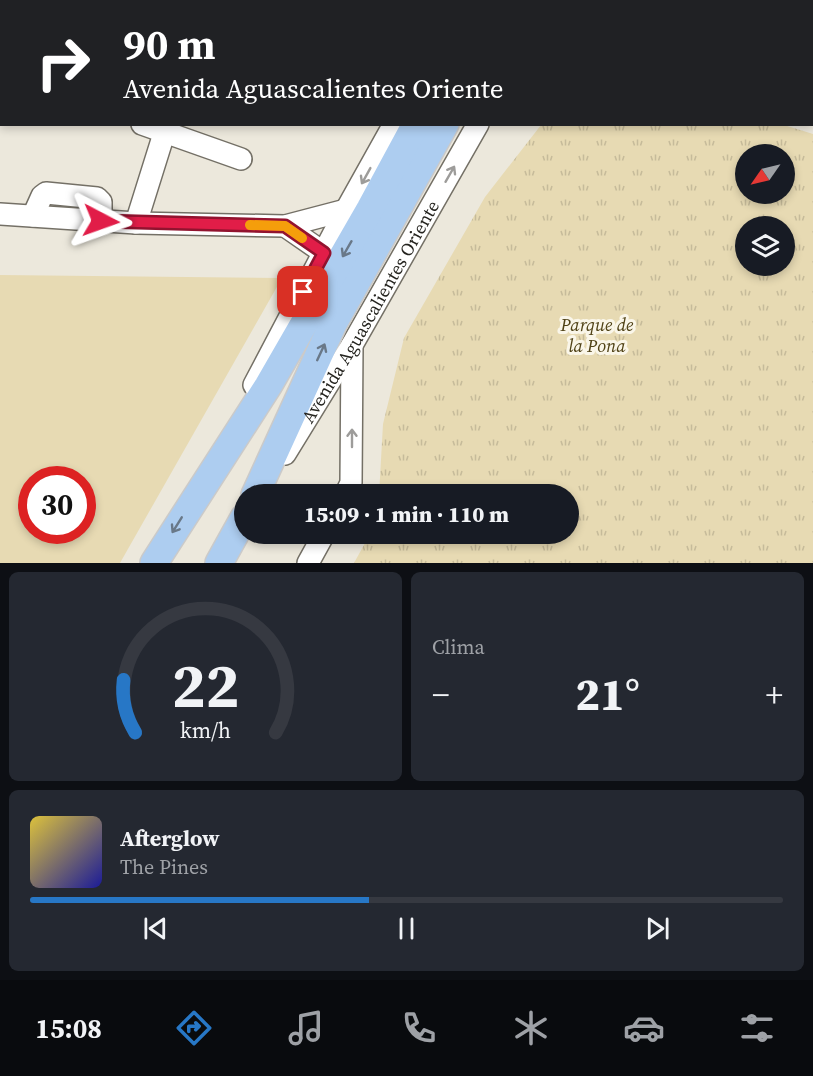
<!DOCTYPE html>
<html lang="es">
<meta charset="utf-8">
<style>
:root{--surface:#171b24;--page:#242831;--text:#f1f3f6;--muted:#9ea1a6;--line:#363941;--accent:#2777c6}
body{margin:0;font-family:"Source Serif 4",serif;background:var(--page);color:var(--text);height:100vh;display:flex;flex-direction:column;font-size:22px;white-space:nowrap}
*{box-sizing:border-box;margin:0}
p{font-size:20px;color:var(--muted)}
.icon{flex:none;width:33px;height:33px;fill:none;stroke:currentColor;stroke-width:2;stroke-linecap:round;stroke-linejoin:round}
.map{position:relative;height:563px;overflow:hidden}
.drawer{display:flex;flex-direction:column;gap:9px;padding:9px;background:#0d0f14;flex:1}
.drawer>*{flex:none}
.hud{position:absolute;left:0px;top:0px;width:813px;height:126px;box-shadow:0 3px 9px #0003;background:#202124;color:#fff;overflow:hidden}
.needle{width:39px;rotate:236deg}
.buttons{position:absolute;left:735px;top:144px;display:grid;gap:12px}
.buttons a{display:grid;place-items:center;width:60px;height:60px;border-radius:50%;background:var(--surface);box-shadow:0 3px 9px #0003;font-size:30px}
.speed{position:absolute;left:18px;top:466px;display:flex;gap:12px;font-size:30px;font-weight:700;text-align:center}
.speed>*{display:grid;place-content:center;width:78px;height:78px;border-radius:50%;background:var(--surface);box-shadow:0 3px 9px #0003;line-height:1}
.speed .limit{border:9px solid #d22;background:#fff;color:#111}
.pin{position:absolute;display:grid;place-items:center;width:51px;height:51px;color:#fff;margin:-26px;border-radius:12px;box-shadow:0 3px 9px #0006}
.me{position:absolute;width:66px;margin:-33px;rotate:94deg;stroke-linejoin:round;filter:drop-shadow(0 0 4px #0008)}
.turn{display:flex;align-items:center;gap:21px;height:126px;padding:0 24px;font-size:27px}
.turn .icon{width:78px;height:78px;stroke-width:2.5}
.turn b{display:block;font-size:42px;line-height:51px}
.big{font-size:45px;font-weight:800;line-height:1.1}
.drawer .tile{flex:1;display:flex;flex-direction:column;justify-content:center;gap:9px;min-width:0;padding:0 21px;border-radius:9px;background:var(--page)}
.drawer .dial{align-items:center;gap:0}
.dial svg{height:156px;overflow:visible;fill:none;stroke:var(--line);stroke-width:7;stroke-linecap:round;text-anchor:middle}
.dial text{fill:var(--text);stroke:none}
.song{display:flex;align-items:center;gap:18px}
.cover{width:72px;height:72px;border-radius:9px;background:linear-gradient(135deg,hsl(50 70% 55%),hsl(240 70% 35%))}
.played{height:6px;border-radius:3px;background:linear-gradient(90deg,var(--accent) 45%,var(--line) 45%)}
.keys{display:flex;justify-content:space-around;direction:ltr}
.heat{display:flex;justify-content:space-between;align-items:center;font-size:33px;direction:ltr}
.drawer .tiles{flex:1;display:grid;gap:9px;grid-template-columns:1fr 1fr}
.tile:last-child{grid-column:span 2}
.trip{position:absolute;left:234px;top:484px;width:345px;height:60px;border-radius:30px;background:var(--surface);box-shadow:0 3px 9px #0003;font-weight:800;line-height:60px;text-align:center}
.dock{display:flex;height:96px;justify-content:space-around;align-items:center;background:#090b0e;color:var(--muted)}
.dock .icon{width:42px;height:42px}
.dock .active{color:var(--accent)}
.dock b{font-size:27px;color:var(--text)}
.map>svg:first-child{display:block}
.grass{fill:#e7dab3;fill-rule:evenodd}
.park{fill:url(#park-tufts);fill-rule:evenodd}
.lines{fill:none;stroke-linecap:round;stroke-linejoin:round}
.minor-casing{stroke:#747066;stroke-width:24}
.major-casing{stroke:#cbcac9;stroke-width:30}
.minor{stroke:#fff;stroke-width:21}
.major{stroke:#adcdf0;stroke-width:27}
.oneway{stroke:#9d9c9a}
.oneway2{stroke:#697888}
.route-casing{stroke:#92132f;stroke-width:15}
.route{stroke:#e11d48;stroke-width:10}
.slow{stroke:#f59e0b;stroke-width:10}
.labels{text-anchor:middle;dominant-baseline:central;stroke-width:6;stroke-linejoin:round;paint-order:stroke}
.street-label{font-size:18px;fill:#25241f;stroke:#faf6e9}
.park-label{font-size:18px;font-style:italic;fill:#504216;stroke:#faf6e9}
</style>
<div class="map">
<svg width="813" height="563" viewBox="0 0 813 563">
<defs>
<pattern id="park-tufts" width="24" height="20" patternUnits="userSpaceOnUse" patternTransform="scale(1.5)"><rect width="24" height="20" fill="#e7dab3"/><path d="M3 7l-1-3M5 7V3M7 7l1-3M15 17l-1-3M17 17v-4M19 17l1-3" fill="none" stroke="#c6bb9a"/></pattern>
</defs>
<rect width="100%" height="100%" fill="#ece8dc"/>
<path class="grass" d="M 0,275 L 282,278 L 120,563 L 0,563 ZM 32,480 L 82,480 L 82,531 L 32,531 Z"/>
<path class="park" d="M 784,125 L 813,134 L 813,563 L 354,563 L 370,534 L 568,534 L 568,495 L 379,495 L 383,424 L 404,338 L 485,197 L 541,125 ZM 746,154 L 784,154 L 784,194 L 746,194 ZM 746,226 L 784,226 L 784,266 L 746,266 Z"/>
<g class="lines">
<g class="minor-casing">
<g id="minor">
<path d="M 209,2 L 209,0"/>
<path d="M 320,2 L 321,0"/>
<path d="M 464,2 L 465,0"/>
<path d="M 548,2 L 549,0"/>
<path d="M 0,4 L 1,0"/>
<path d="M 142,124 L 241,159"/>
<path d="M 0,214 L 136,223 L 285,226 L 346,210"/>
<path d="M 33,216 L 42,196 L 46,193 L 97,198 L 101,202 L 101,221"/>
<path d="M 136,223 L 167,124"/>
<path d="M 285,226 L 324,253"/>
<path d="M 254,385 L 346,210 L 394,124"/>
<path id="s1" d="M 285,454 L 352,345 L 478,124"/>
<path d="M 345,495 L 351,483 L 352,345"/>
<path d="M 308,563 L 324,534"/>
</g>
</g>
<g class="major-casing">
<g id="major">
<path d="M 572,0 L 576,2"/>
<path d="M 681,0 L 685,2"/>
<path d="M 489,2 L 490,0"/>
<path d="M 515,2 L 516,0"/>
<path d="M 812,42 L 813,42"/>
<path d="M 812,82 L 813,83"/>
<path d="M 255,495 L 333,324 L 445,124"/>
<path d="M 154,563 L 268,386 L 370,209 L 416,124"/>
<path d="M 219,563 L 244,518"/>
</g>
</g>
<use href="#minor" class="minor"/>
<use href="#major" class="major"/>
</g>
<defs><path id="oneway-shaft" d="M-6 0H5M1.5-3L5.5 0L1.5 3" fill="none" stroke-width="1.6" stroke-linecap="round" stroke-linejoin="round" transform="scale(1.5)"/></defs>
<g class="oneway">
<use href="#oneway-shaft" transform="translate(450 174) rotate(-60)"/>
<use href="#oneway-shaft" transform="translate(366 176) rotate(119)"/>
<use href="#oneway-shaft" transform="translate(352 438) rotate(-90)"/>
</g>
<g class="oneway2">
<use href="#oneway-shaft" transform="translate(347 249) rotate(120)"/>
<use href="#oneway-shaft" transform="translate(321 352) rotate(-65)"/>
<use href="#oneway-shaft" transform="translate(177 525) rotate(122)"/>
</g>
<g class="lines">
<g class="route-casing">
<path id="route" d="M 101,221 L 285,226 L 324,253 L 303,292"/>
</g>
<use href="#route" class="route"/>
<path class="slow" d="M 250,225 L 285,226 L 302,238"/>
</g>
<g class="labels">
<g class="street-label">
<text stroke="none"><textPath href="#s1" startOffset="166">Avenida Aguascalientes Oriente</textPath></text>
</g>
<g class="park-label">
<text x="597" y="324">Parque de<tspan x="597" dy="21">la Pona</tspan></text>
</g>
</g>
</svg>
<div class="buttons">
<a><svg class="needle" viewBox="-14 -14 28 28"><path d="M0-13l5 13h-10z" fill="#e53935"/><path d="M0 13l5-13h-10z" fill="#9ea1a6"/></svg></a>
<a><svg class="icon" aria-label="layers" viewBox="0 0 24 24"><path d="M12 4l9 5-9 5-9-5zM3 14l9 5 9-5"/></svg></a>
</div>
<div class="speed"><div class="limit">30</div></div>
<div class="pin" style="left:303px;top:292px;background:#d93025"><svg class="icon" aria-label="arrive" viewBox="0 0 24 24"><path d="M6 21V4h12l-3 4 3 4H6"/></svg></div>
<svg class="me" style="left:101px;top:221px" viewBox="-20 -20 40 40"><path d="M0-17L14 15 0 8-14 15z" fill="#e11d48" stroke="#fff" stroke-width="4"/></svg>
<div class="trip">15:09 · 1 min · 110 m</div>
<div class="hud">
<div class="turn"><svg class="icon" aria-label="right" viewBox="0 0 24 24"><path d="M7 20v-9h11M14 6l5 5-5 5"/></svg><div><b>90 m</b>Avenida Aguascalientes Oriente</div></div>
</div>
</div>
<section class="drawer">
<div class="tiles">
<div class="tile dial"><svg viewBox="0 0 100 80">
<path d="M14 69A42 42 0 1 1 86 69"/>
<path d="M14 69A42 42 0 0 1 8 42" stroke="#2777c6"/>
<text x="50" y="56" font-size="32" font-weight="700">22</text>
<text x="50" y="72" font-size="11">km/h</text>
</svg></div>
<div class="tile"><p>Clima</p>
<div class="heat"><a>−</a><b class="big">21°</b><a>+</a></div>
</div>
<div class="tile">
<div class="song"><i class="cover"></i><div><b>Afterglow</b><p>The Pines</p></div></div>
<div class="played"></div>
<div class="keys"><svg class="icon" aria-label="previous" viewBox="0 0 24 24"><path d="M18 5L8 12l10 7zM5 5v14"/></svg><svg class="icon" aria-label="pause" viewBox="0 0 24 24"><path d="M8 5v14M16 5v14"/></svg><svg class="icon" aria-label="next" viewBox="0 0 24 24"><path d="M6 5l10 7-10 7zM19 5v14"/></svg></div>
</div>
</div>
</section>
<nav class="dock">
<b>15:08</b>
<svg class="icon active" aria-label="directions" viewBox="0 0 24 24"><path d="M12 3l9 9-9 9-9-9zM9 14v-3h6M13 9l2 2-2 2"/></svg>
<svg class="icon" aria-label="music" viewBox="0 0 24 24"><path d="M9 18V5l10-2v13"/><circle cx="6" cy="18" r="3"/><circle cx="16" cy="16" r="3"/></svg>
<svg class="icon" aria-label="phone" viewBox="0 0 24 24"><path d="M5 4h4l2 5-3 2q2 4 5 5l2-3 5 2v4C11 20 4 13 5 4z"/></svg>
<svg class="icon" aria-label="climate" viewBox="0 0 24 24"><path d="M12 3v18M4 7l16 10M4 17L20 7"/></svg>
<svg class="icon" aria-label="car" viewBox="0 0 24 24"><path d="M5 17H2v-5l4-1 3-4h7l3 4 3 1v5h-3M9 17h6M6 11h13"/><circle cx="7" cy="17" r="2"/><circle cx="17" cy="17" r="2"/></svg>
<svg class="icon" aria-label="filters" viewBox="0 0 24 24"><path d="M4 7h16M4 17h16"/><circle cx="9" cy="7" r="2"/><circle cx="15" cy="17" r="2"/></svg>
</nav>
